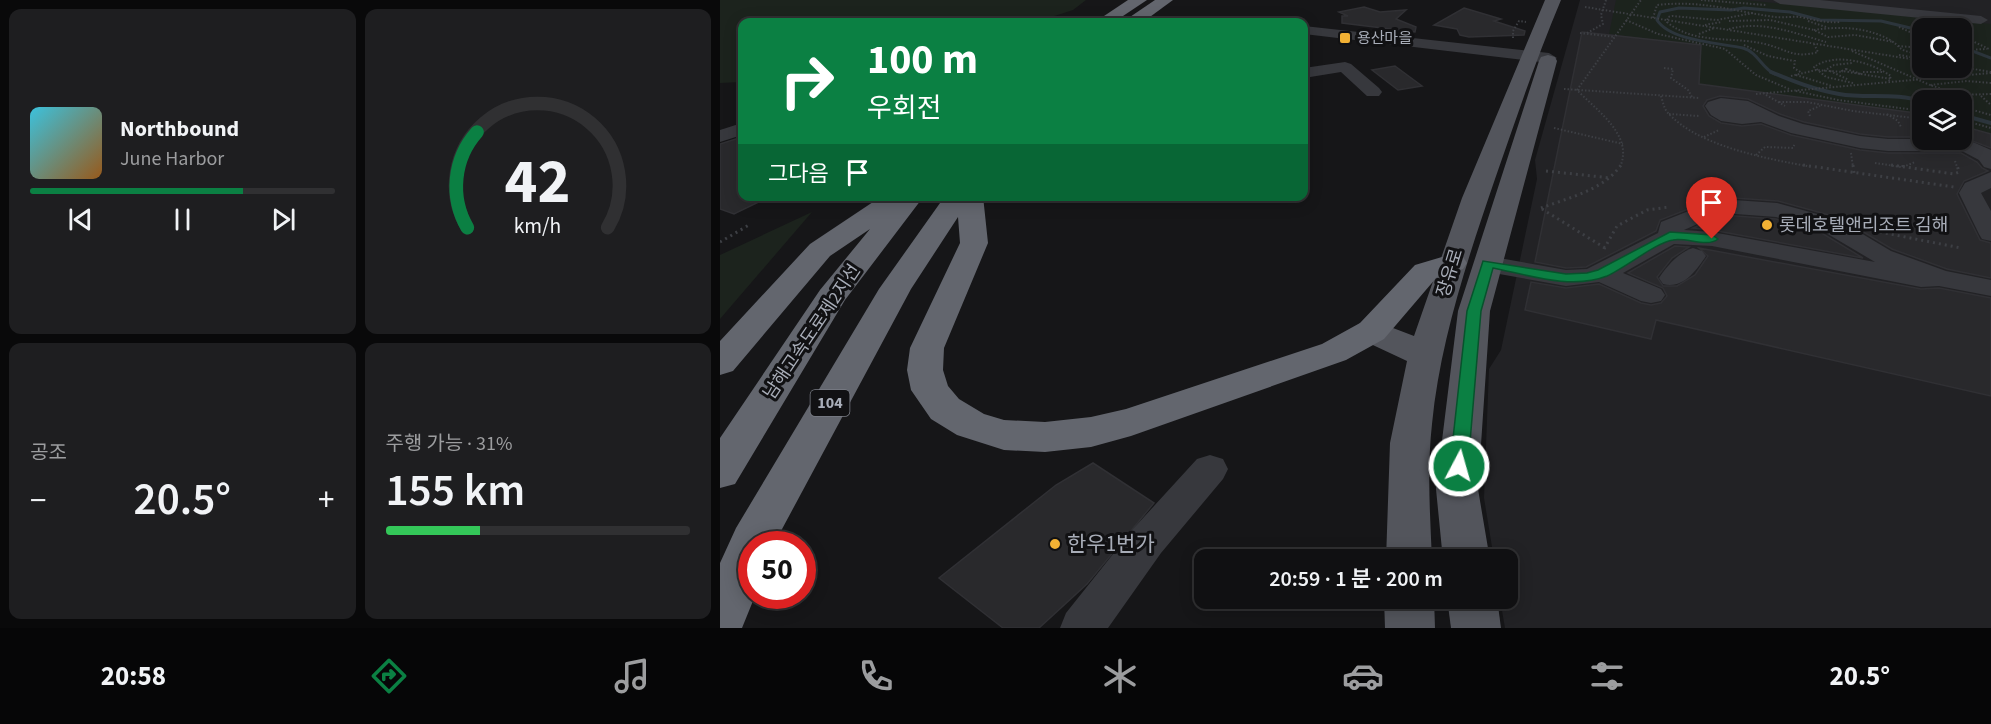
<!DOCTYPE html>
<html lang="ko">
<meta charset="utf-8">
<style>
:root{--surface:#101012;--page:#1e1e20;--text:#f1f3f6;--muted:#9c9d9f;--line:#303032;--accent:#0b8043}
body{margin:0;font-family:"Source Sans 3","Noto Sans KR",sans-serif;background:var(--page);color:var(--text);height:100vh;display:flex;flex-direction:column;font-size:22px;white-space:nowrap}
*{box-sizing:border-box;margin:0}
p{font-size:20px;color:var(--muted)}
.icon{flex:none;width:33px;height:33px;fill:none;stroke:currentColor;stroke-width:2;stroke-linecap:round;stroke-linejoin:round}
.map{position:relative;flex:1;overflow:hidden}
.side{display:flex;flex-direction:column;gap:9px;padding:9px;background:#09090a;width:720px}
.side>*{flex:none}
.banner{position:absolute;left:18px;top:18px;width:570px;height:183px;border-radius:12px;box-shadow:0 3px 15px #0003,0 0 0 2px var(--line);background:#0b8043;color:#fff;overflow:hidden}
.buttons{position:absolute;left:1192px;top:18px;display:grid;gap:12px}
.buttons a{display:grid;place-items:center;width:60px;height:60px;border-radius:12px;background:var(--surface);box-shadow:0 3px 15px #0003,0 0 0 2px var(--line);font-size:30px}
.speed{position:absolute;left:18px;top:531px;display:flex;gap:12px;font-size:30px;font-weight:700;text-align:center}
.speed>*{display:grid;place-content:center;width:78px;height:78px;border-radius:50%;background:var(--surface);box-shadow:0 3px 15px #0003,0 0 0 2px var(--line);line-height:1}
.speed .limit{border:9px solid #d22;background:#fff;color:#111}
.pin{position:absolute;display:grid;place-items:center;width:51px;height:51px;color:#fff;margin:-62px -26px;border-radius:50% 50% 50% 0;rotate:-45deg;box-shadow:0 0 6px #0007}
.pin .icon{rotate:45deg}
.me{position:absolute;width:66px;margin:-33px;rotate:6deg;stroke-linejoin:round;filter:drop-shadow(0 0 4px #0008)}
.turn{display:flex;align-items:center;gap:21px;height:126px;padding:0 30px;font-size:27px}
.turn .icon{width:78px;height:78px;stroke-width:2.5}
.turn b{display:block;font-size:42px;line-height:51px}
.then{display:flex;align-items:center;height:57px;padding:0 30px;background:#0003;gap:12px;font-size:22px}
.big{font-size:45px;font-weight:600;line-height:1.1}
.side .tile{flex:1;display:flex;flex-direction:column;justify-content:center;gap:9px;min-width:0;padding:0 21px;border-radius:12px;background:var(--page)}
.side .dial{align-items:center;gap:0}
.dial svg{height:156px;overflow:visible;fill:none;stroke:var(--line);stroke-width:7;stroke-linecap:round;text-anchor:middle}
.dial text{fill:var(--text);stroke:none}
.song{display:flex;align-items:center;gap:18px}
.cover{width:72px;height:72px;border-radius:9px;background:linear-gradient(135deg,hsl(190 70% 55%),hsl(30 70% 35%))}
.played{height:6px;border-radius:3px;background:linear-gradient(90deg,var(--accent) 70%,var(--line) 70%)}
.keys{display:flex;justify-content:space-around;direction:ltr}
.heat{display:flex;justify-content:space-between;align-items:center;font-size:33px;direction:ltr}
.charge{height:9px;border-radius:4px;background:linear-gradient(90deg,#34c759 31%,var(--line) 0)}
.side .tiles{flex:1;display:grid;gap:9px;grid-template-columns:repeat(2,1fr)}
.trip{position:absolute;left:474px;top:549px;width:324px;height:60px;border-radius:12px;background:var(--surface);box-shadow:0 3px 15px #0003,0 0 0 2px var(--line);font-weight:600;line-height:60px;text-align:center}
.menu{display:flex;height:96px;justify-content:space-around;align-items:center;background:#060607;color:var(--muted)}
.menu .icon{width:42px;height:42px}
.menu .selected{color:var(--accent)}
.menu b{font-size:27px;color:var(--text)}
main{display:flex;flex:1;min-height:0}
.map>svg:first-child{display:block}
.built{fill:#222225;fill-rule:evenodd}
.green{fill:#1c231d;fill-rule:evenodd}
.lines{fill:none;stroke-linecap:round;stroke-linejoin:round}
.stream-far1{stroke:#2c353c;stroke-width:3}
.stream{stroke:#2c353c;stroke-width:4}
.building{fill:#29292c;stroke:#303034;stroke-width:1.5}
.path-far1{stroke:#3d3f44;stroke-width:2;stroke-dasharray:1.5 2;stroke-linecap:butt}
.path{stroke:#3d3f44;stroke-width:3;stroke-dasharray:2 4;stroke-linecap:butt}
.minor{fill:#37383d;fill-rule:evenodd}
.major{fill:#53555c;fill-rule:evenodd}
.highway{fill:#63666e;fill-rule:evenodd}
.route{fill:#0b8043;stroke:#07532c;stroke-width:1.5}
.poi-dot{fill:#f2b134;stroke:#111113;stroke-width:2}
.labels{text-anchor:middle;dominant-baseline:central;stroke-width:6;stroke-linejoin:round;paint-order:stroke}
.far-poi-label{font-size:15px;fill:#a8adb8;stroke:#111113;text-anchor:start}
.shield{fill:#111113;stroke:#7b7e86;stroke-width:1.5}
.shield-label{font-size:16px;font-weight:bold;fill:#a8adb8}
.poi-label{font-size:18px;fill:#a8adb8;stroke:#111113;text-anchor:start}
.street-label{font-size:18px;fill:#a8adb8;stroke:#111113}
.near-poi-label{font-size:21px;fill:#a8adb8;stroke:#111113;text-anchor:start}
</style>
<main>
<section class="side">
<div class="tiles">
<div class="tile">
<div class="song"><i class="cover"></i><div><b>Northbound</b><p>June Harbor</p></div></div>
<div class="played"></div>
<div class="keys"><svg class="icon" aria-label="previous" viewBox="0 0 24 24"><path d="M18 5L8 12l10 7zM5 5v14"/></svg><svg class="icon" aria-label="pause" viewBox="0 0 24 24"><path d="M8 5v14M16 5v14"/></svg><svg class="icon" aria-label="next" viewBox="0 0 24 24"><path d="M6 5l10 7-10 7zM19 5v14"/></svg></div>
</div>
<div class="tile dial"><svg viewBox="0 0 100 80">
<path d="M14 69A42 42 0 1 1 86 69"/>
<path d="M14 69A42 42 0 0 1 19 20" stroke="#0b8043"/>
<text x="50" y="56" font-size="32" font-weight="700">42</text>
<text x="50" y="72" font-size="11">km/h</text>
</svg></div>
<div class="tile"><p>공조</p>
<div class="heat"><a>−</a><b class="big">20.5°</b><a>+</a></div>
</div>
<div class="tile"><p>주행 가능 · 31%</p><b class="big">155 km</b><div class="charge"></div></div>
</div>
</section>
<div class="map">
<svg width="1271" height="628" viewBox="0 0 1271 628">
<rect width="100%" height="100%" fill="#161618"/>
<path class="built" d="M 860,0 L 1271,0 L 1271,628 L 785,628 L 780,599 L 788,598 L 788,560 L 774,559 L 764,498 L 769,369 L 781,350 L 817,179 L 815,160 ZM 1203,28 L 1242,28 L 1242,68 L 1203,68 ZM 1203,100 L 1242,100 L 1242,140 L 1203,140 Z"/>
<g class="green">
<path d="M 0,0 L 366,0 L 353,10 L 316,22 L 22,22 L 22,82 L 0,83 Z"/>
<path d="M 896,0 L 1024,0 L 1271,24 L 1271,134 L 1242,126 L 1242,100 L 1203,100 L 1203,114 L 979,84 L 981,45 L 889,34 ZM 1203,28 L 1242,28 L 1242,68 L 1203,68 Z"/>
<path d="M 92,212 L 0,319 L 0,255 Z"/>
</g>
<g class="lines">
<g class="stream-far1">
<path d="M 1242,47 L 1271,58"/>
<path d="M 1055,74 C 1042,69 1038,52 1023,48 C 1000,43 950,41 937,20 L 940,12 L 959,8 L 1011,10 L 1024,8 L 1070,12 L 1100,20 L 1161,21 L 1203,31"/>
</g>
<g class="stream">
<path d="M 1051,72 C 1073,81 1095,90 1119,94 C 1147,99 1176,92 1203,102"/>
<path d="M 1242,115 L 1271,123"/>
</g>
</g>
<g class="building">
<path d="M 644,7 L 660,12 L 686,10 L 676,19 L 696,27 L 695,32 L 622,23 L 622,16 L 628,16 L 619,12 Z"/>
<path d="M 744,8 L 781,19 L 774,21 L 805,31 L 804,35 L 749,37 L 740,35 L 737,29 L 714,25 Z"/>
<path d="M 862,32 L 981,45 L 979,84 L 1203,114 L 1203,137 L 1168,137 L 1140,134 L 1084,122 L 1060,114 L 1028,99 L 1000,96 L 987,100 L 983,106 L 989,116 L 1001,123 L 1022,126 L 1041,124 L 1071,135 L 1140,150 L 1168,153 L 1241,153 L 1257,162 L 1262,168 L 1268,171 L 1244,181 L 1237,194 L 1260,240 L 1271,243 L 1271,278 L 1227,269 L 1172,249 L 1120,218 L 1058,201 L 999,197 L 940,220 L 936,231 L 866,267 L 846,268 L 815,262 Z"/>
<path d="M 675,66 L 702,86 L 678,90 L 652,70 Z"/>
<path d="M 1242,126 L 1271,134 L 1271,148 L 1242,137 Z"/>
<path d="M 22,137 L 22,196 L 51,196 L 14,214 L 0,209 L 0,144 Z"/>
<path d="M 1002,215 L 1056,219 L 1100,232 L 1143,258 L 992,230 L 973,228 Z"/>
<path d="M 955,246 L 969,247 L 952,258 L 937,277 L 943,286 L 957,286 L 975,275 L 988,256 L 979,248 L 1201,289 L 1219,288 L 1271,298 L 1271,396 L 936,320 L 931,339 L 805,310 L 811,282 L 846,288 L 879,284 L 921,303 L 931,305 L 941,303 L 947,296 L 943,288 L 908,273 Z"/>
<path d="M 373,463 L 434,503 L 367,584 L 319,628 L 283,628 L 219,578 L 336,485 Z"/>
</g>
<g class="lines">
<g class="path-far1">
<path d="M 981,0 L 1046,5"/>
<path d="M 865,7 L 1203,61"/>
<path d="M 1033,13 L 997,20 L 952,16 L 948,17 L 947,22 C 974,45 1012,36 1045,44 C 1066,49 1074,59 1098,52 L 1094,44"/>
<path d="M 933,18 L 937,5 C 983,0 1012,11 1055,17 C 1063,18 1076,16 1080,17 C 1096,20 1104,23 1121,22"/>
<path d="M 906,20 L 938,34 L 1005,49 L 1036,75 L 1069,89"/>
<path d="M 1009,21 L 1050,20 L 1094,30 L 1108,37 L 1135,35 L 1174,42"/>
<path d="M 1088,21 L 1106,27"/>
<path d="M 985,25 L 1001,22"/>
<path d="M 1179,27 L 1203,38"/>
<path d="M 1009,29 C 1042,20 1074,33 1106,42"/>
<path d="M 1094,30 C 1119,26 1147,27 1170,40 C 1182,47 1177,50 1194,53 L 1194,56 L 1190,58"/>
<path d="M 860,33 L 895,37"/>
<path d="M 867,33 L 883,24 L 881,15 L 886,0"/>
<path d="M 979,34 L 994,28"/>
<path d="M 1242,36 L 1269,49"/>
<path d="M 793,38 L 793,31 L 799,21 L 806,22"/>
<path d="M 1024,45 L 1048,56 L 1074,61"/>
<path d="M 1178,46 L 1203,48"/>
<path d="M 1242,50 L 1267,49"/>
<path d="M 1132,51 L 1210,85"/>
<path d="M 1194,53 L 1203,52"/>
<path d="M 1179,55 L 1191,57"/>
<path d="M 1075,60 L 1074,68 L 1082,73"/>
<path d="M 1242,67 L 1271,72"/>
<path d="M 944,68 L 953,69 L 951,78 L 968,90 L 972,97"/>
<path d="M 1126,69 L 1141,74 L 1122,71 Z"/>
<path d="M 1104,71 L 1114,65 L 1132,63"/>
<path d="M 1110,71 L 1129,80"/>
<path d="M 1143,72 L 1163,72"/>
<path d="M 1141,74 L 1171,79"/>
<path d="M 1076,75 L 1112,86"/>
<path d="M 1071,76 L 1096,70 L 1123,72"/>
<path d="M 1133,83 L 1106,77 L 1094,67 C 1115,52 1151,62 1171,76 L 1169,81"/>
<path d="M 1271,83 L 1247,81 L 1210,85 L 1240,95 L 1271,94"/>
<path d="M 844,89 L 980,98"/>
<path d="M 1076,91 L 1118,100 L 1203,111"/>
<path d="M 1224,92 L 1225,97 L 1229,100"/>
<path d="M 1043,93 L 1065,106"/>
<path d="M 1036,94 L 1271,73"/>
<path d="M 941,96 C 943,102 944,109 948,113 C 979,147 1049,159 1092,167"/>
<path d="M 1261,96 L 1271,105"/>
<path d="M 1059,102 L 1087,102 L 1133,111 L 1203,119"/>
<path d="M 1242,107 L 1271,115"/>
<path d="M 949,114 L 979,116"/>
<path d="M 1167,114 L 1178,121 L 1181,127"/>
<path d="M 1090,116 L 1088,111 L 1100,106"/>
<path d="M 1242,120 L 1271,128"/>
<path d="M 834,128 L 903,144"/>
<path d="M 984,137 L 999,130"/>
<path d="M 1131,153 L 1133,167"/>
<path d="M 1036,155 L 1045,147 L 1073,148 L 1075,143"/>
<path d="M 1235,161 L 1237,167"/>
<path d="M 1155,163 L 1181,167"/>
<path d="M 900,167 C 914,135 877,111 857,90 L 921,0"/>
<path d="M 1183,167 L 1195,162"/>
</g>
<g class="path">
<path d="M 1083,165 L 1234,187"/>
<path d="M 1133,165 L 1134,173"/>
<path d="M 1171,165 L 1234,174 L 1239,172 L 1237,165"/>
<path d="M 1183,165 L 1183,168"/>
<path d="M 826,171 L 891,178"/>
<path d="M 821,208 C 848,198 884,190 901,165"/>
<path d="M 822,209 L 885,248"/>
<path d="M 1160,232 L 1241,248"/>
<path d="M 0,242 L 29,225"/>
<path d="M 884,249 L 897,226 L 927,210 L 949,207"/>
</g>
<g class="minor">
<path d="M 1053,0 L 1100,0 L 1261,16 L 1268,20 L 1261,24 L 1060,4 Z"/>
<path d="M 448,18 L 509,18 L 516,22 L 441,22 Z"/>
<path d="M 584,26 L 829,53 L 837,58 L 829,63 L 584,34 Z"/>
<path d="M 625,62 L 631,64 L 659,88 L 662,92 L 659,96 L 647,96 L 621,72 L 584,78 L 584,68 Z"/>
<path d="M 1001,98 L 1028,101 L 1059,116 L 1083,124 L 1140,136 L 1168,139 L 1246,139 L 1271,150 L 1271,169 L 1264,167 L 1259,160 L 1242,151 L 1168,151 L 1140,148 L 1071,133 L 1041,122 L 1022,124 L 1001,121 L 991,115 L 985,106 L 988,102 Z"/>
<path d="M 22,123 L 22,135 L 0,142 L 0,130 Z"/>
<path d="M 1271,172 L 1271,188 L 1261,193 L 1271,211 L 1271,241 L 1262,239 L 1259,234 L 1239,193 L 1245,183 Z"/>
<path d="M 999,199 L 1057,203 L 1119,220 L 1171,251 L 1226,271 L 1271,280 L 1271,296 L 1219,286 L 1201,287 L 992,246 L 954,244 L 903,273 L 941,289 L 945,295 L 941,301 L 931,303 L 921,301 L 879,282 L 846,286 L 768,272 L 759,270 L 755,264 L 759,258 L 768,256 L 846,270 L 867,269 L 938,233 L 941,222 ZM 1002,213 L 1056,217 L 1101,230 L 1155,262 L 992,232 L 964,230 Z"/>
<path d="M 973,248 L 982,251 L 986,256 C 975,272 963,289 943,284 L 939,278 C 947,266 959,252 973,248 Z"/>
<path d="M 490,455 L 503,459 L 508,469 L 503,479 L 441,553 L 388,628 L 340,628 L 346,613 L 413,529 L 477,459 Z"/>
</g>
<g class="major">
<path d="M 825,0 L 841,0 C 816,59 796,119 775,179 C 748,258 720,341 712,424 C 707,469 710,514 712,560 L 666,560 L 670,443 L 687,361 L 640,339 L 635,331 L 640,323 L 652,320 L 694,336 L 742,198 Z"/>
<path d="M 828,55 L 835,57 L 837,61 L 770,311 L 758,489 L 770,560 L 723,560 L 716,489 L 738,311 L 819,61 L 821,57 Z"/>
<path d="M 664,598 L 714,598 L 715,628 L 665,628 Z"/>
<path d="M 727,598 L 777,598 L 781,628 L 731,628 Z"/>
</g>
<g class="highway">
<path d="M 408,0 L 427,0 L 394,22 L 375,22 Z"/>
<path d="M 435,0 L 453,0 L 423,22 L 405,22 L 407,19 Z"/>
<path d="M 162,196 L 204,196 L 125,300 L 15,484 L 0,488 L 0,438 L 100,290 L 150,229 L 110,256 L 13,371 L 0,375 L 0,341 L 90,244 Z"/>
<path d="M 225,196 L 263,196 L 268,243 L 224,348 L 223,370 L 228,386 L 239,399 L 264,414 L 284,420 L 325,422 L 371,417 L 406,409 L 602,344 L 640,323 L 695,265 L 732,254 L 743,257 L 747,263 L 743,269 L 717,277 L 664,339 L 626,360 L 411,436 L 371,447 L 325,452 L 284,450 L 237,435 L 211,419 L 191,390 L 187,370 L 190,348 L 240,243 L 238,217 L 191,289 L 54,544 L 32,544 L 32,596 L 35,596 L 22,628 L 0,628 L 0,563 L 16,528 L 159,289 Z"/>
</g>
</g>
<path class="route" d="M 950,232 L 992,235 L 998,239 C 987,248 966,237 953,240 C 937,242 905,268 887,276 C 852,290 808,275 773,268 L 761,311 L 748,466 L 745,471 L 739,473 L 733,471 L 730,466 L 747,311 L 763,261 L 846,274 L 867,273 L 878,270 Z"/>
<g class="poi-dot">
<rect x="619" y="32" width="12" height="12" rx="3"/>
<circle cx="1047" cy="225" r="6"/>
<circle cx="335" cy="544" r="6"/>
</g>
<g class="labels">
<g class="far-poi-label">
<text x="637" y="38">용산마을</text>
</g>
<rect class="shield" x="90.5" y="390" width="39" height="26" rx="4.5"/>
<g class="shield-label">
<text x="110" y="403">104</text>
</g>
<g class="poi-label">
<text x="1059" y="225">롯데호텔앤리조트 김해</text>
</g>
<g class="street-label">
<text transform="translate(730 273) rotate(-73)">장유로</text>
<text transform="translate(92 332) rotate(-56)">남해고속도로제2지선</text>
</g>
<g class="near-poi-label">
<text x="347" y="544">한우1번가</text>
</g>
</g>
</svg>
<div class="buttons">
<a><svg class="icon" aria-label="search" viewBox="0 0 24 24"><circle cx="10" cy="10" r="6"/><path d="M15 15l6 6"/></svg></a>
<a><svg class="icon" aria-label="layers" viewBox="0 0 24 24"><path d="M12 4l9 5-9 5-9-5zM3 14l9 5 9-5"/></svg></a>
</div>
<div class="speed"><div class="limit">50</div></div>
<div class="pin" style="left:992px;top:239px;background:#d93025"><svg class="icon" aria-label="arrive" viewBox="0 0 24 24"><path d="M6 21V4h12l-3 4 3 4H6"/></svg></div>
<svg class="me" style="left:739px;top:466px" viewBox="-20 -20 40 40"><circle r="17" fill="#0b8043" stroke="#fff" stroke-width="3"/><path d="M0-11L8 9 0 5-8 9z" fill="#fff"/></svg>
<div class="trip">20:59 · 1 분 · 200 m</div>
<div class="banner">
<div class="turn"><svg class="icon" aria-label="right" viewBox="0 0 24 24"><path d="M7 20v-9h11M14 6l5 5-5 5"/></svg><div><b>100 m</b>우회전</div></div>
<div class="then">그다음<svg class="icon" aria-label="arrive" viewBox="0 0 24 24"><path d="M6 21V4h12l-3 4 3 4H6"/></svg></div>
</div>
</div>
</main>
<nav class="menu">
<b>20:58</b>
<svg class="icon selected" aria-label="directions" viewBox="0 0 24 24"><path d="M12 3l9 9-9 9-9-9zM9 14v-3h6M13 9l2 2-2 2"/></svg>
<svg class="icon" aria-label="music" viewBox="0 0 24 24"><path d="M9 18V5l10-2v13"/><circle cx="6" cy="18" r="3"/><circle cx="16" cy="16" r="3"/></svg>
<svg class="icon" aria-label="phone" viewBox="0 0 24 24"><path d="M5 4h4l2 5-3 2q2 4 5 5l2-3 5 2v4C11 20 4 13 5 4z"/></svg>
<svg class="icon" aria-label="climate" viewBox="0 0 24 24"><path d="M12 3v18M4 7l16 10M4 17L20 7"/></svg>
<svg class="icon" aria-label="car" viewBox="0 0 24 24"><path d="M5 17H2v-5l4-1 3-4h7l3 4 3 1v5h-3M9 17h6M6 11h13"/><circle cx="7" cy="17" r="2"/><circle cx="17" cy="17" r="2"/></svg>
<svg class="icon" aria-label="filters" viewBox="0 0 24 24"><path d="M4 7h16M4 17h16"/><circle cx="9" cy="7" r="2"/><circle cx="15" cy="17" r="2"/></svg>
<b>20.5°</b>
</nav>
